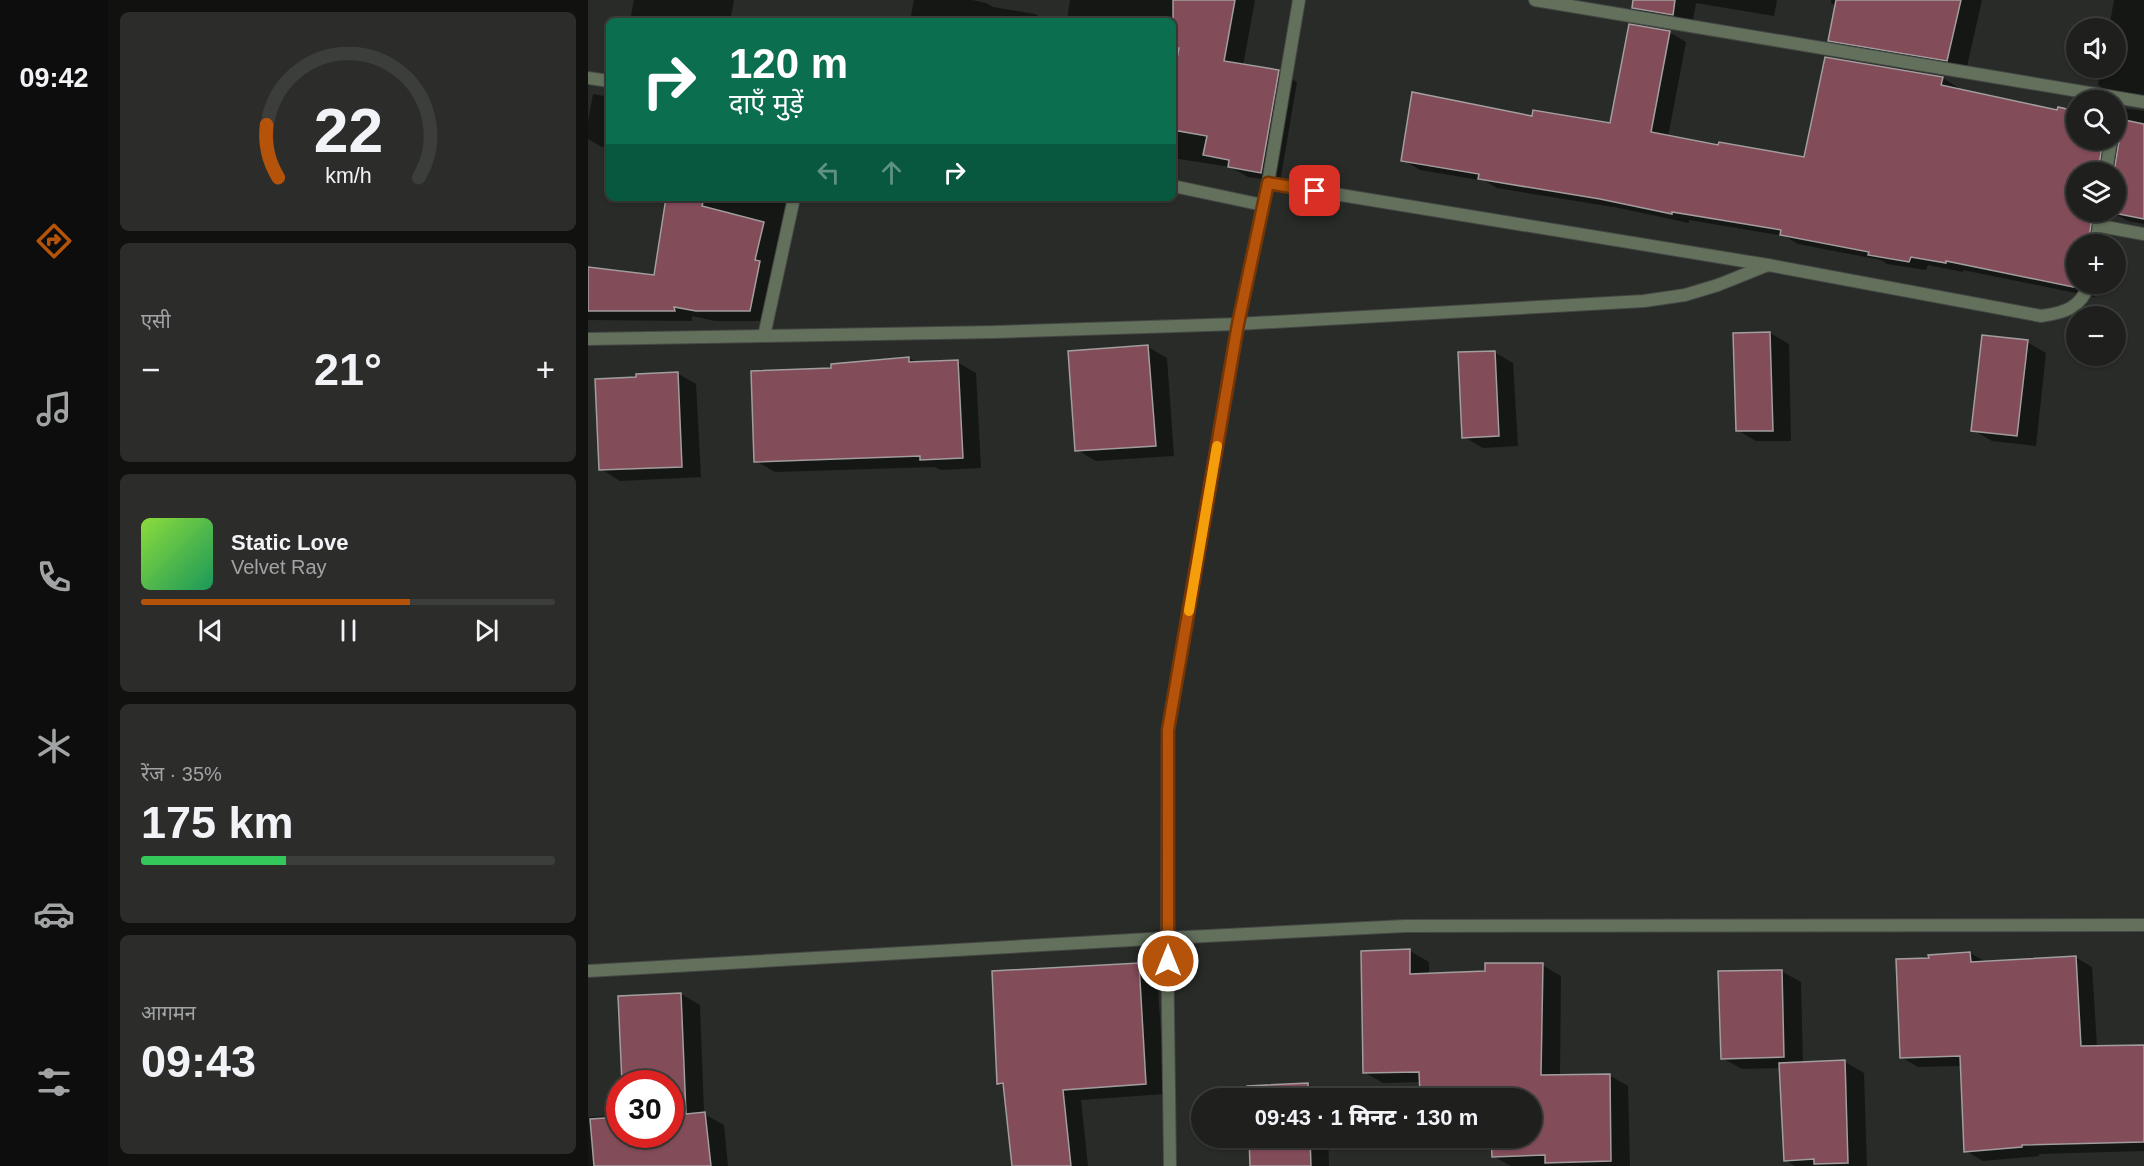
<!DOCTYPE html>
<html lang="hi">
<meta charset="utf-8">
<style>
:root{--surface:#1f201e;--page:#2c2d2b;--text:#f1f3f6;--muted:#a1a3a4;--line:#3c3e3c;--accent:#b45309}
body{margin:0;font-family:Arial,"Noto Sans Devanagari",sans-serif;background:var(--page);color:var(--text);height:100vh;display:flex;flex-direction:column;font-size:22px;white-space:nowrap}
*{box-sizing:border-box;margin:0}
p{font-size:20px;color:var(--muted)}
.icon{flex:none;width:33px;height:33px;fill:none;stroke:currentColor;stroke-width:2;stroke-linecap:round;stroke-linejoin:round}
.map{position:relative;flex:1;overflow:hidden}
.details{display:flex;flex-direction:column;gap:12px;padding:12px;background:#111210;width:480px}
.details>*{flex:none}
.hud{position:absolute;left:18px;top:18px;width:570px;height:183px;border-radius:9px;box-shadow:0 2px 4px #0004,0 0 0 2px var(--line);background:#0b6e4f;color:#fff;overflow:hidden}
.controls{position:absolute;left:1478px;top:18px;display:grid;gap:12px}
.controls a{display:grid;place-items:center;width:60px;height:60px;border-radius:50%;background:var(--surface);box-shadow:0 2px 4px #0004,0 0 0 2px var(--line);font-size:30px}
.speed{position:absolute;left:18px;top:1070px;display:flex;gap:12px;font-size:30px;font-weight:700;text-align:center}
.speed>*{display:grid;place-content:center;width:78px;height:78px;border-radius:50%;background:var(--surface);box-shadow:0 2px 4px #0004,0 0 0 2px var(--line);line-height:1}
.speed .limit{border:9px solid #d22;background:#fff;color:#111}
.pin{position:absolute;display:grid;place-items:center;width:51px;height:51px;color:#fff;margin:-26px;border-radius:12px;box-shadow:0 3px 9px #0006}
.me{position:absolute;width:66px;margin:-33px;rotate:0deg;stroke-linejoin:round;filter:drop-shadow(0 0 4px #0008)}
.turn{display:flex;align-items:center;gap:21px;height:126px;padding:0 24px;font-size:27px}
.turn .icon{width:78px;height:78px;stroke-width:2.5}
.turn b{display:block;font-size:42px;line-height:51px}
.lanes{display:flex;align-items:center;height:57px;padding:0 24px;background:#0003;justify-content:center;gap:30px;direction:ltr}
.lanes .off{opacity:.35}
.big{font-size:45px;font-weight:800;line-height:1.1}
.details .tile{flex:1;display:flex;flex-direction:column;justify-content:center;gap:9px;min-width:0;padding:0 21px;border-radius:9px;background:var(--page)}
.details .dial{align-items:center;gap:0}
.dial svg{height:156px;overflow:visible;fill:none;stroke:var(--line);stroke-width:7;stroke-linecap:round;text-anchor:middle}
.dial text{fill:var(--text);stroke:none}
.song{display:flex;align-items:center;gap:18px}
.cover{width:72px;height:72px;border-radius:9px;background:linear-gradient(135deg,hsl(90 70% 55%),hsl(150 70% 35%))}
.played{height:6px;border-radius:3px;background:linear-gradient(90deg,var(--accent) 65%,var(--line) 65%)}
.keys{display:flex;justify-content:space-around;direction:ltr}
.heat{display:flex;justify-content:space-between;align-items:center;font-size:33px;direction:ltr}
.charge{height:9px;border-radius:4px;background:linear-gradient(90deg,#34c759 35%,var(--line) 0)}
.trip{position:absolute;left:603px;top:1088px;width:351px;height:60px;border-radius:30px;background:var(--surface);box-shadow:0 2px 4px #0004,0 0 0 2px var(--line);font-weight:800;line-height:60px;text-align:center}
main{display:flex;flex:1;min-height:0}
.dock{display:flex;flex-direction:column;width:108px;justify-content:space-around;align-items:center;background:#0c0d0c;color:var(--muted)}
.dock .icon{width:42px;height:42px}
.dock .current{color:var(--accent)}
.dock b{font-size:27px;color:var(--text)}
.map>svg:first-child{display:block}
.shadow{fill:#0007;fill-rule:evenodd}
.building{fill:#834c59;stroke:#a29d9e;stroke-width:1.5}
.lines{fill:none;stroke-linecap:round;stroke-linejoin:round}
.minor-casing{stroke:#454744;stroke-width:14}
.tertiary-casing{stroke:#454744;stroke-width:14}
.minor{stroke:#62705c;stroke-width:12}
.tertiary{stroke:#62705c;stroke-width:12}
.route-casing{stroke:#753606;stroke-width:15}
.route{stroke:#b45309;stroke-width:10}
.slow{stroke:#f59e0b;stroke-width:10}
</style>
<main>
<nav class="dock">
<b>09:42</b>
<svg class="icon current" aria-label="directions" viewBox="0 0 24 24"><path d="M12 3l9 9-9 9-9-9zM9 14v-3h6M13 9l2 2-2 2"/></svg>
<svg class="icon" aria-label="music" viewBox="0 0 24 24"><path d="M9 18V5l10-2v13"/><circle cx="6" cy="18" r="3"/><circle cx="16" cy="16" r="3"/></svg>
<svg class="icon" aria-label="phone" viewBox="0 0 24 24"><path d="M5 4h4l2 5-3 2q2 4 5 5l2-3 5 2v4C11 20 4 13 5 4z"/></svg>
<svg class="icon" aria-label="climate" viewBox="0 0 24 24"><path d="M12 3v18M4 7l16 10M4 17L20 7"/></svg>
<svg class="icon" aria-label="car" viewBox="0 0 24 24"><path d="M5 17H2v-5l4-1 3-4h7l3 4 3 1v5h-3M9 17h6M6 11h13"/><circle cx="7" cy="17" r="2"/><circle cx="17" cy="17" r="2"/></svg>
<svg class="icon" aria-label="filters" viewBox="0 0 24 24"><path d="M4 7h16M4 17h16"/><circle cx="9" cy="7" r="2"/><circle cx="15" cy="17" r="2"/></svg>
</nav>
<section class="details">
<div class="tile dial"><svg viewBox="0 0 100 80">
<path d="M14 69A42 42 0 1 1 86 69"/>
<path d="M14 69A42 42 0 0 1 8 42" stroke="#b45309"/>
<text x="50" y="56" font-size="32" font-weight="700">22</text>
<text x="50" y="72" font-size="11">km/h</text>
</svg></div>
<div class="tile"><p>एसी</p>
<div class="heat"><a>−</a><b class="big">21°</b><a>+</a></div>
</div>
<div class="tile">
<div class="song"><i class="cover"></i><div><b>Static Love</b><p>Velvet Ray</p></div></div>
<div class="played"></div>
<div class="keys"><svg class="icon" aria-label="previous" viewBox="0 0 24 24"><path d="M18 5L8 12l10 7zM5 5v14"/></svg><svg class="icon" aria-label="pause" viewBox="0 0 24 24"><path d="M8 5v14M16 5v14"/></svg><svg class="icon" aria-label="next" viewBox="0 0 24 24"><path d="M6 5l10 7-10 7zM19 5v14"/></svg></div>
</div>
<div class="tile"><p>रेंज · 35%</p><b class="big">175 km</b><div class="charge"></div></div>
<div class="tile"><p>आगमन</p><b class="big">09:43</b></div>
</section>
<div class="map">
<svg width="1556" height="1166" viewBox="0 0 1556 1166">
<rect width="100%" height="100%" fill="#292b28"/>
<g class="shadow">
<path d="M 46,0 L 146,0 L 142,21 L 42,21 Z"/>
<path d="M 326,0 L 384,0 L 398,3 L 405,7 L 447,14 L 459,21 L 322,21 Z"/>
<path d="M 482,0 L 667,0 L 655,66 L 690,71 L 709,82 L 692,182 L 660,177 L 642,167 L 585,158 L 585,21 L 479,21 Z"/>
<path d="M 1046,0 L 1189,0 L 1186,16 L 1108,3 L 1104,25 L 1064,18 L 1045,7 Z"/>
<path d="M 1243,0 L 1394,0 L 1378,71 L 1261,51 L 1242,40 L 1249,6 L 1243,3 Z"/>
<path d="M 1526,0 L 1556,0 L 1556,100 L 1527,95 L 1510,85 L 1513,68 L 1527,68 L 1527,28 L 1521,28 Z"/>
<path d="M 1081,32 L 1098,42 L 1080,137 L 1131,147 L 1218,159 L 1355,78 L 1371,88 L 1371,91 L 1470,112 L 1488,113 L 1488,140 L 1527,140 L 1527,107 L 1556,111 L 1556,224 L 1540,221 L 1527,214 L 1522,220 L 1517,244 L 1488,244 L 1488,284 L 1511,284 L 1507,297 L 1375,270 L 1375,272 L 1340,265 L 1338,270 L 1299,264 L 1293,260 L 1210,244 L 1197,236 L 1101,220 L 1101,223 L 1031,208 L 909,188 L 897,181 L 832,170 L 815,160 L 945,117 L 1023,125 ZM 1504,166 L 1515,172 L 1527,172 L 1527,212 L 1488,212 L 1488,172 L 1509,172 L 1503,169 Z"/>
<path d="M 5,94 L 21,97 L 21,148 L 14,147 L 0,139 L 0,121 Z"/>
<path d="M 78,198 L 201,198 L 180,321 L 127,321 L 104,316 L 104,321 L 0,320 L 0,269 L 67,277 L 80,198 Z"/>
<path d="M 1182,333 L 1201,344 L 1203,441 L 1168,441 L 1149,430 Z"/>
<path d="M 1439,342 L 1458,353 L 1448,446 L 1404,441 L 1385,430 Z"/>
<path d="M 560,347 L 579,358 L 586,456 L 508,461 L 489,450 Z"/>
<path d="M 906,352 L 925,363 L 930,446 L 895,448 L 876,437 Z"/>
<path d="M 321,358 L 330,363 L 369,362 L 388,373 L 393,468 L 353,470 L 346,467 L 187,472 L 168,461 L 245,370 Z"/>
<path d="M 89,373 L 108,384 L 113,477 L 32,481 L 13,469 L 50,379 Z"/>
<path d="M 822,951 L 841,962 L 841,975 L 899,972 L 954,965 L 973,976 L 972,1076 L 1021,1075 L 1040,1086 L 1042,1166 L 923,1166 L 905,1156 L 905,1137 L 944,1137 L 944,1098 L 843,1098 L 833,1093 L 833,1082 L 795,1083 L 776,1072 Z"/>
<path d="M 1382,953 L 1398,962 L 1487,957 L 1504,967 L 1509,1047 L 1556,1046 L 1556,1151 L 1451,1154 L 1451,1156 L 1395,1161 L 1378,1151 L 1374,1066 L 1330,1067 L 1313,1057 L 1342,959 Z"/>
<path d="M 550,964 L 569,975 L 577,1094 L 493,1100 L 500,1166 L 425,1166 L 417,1087 L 410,1083 Z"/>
<path d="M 1193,971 L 1213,982 L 1215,1064 L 1257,1062 L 1276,1073 L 1279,1166 L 1207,1166 L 1197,1160 L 1192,1068 L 1154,1069 L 1134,1058 Z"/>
<path d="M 93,994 L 112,1005 L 116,1114 L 136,1125 L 140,1166 L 0,1166 L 0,1117 L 32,1115 L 32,1134 L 82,1134 L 82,1083 L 35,1083 Z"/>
<path d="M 720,1084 L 739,1095 L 739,1098 L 661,1098 Z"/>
<path d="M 663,1137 L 740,1137 L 741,1166 L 664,1166 Z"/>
</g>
<g class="building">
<path d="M 585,0 L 647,0 L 636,61 L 691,70 L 673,173 L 640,167 L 641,160 L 615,155 L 619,136 L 585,130 L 585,81 L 591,48 L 585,47 Z"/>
<path d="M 1045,0 L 1087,0 L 1085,15 L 1044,8 Z"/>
<path d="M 1248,0 L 1373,0 L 1359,61 L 1240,41 Z"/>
<path d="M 1041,24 L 1082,31 L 1063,132 L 1130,145 L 1131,142 L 1216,157 L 1237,57 L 1355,77 L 1353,85 L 1469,110 L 1470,107 L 1488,111 L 1488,140 L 1515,140 L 1510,172 L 1488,172 L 1488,212 L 1505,212 L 1500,244 L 1488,244 L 1488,284 L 1492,284 L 1490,288 L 1358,261 L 1358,263 L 1323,257 L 1321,262 L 1280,255 L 1281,252 L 1192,235 L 1193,230 L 1084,212 L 1084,214 L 1012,199 L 890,179 L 891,174 L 813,161 L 824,92 L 944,116 L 945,110 L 1022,123 Z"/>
<path d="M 1527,118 L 1556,124 L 1556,219 L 1521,212 L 1527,212 L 1526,172 L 1531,141 L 1527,133 Z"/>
<path d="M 78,198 L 116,198 L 114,206 L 176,222 L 167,260 L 172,261 L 162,311 L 108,311 L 86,307 L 87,311 L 0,311 L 0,267 L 66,275 Z"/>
<path d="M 1182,332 L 1185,431 L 1148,431 L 1145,333 Z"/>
<path d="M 1394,335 L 1440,340 L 1429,436 L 1383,431 Z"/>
<path d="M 560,345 L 568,446 L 487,451 L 480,351 Z"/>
<path d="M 907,351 L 911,436 L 874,438 L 870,352 Z"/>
<path d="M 321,357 L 321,362 L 370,360 L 375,458 L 332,460 L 332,456 L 166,462 L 163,371 L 243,368 L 243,364 Z"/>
<path d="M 90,372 L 94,467 L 11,470 L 7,379 L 48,377 L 48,374 Z"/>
<path d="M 822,949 L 822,974 L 897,971 L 897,963 L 955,963 L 953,1075 L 1022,1074 L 1023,1161 L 957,1163 L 957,1155 L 904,1157 L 903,1137 L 944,1137 L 944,1098 L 902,1098 L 902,1090 L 832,1094 L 831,1072 L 775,1073 L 773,951 Z"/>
<path d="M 1382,952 L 1383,962 L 1488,956 L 1493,1046 L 1556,1045 L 1556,1142 L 1434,1145 L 1434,1147 L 1376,1152 L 1372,1056 L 1312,1058 L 1308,959 L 1341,958 L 1340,955 Z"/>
<path d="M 551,963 L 558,1084 L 475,1090 L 483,1166 L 424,1166 L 415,1083 L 409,1084 L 404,971 Z"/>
<path d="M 1194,970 L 1196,1057 L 1133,1059 L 1130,971 Z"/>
<path d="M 93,993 L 98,1114 L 117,1112 L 123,1166 L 6,1166 L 2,1119 L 32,1117 L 32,1134 L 82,1134 L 82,1083 L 34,1083 L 30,996 Z"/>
<path d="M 1257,1060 L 1260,1163 L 1226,1164 L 1226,1159 L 1196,1161 L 1191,1063 Z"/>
<path d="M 720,1083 L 721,1098 L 660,1098 L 659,1086 Z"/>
<path d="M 661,1137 L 722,1137 L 723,1166 L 662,1166 Z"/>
</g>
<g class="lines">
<g class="minor-casing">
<g id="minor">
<path d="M 947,0 L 1556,102"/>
<path d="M 0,78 L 21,81"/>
<path d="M 1518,172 L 1523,140"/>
<path d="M 680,183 L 1180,265 L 1453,316 C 1476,313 1493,308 1501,284"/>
<path d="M 585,186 L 675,205"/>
<path d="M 206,198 L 176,336 L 407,332 L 650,324 L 1056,301 L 1097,295 L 1130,285 L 1180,265"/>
<path d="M 1512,226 L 1556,234"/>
<path d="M 1508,244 L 1513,212"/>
<path d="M 0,339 L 176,336"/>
<path d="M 582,1166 L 579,938 L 817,926 L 1556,925"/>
</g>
</g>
<g class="tertiary-casing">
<path id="tertiary" d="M 0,971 L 579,938 L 580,730 L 650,324 L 680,183 L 711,0"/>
</g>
<use href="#minor" class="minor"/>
<use href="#tertiary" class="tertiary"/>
</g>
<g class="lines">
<g class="route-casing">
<path id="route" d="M 580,961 L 580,730 L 650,324 L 680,183 L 727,191"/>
</g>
<use href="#route" class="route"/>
<path class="slow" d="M 601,611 L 629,446"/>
</g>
</svg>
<div class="controls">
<a><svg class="icon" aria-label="sound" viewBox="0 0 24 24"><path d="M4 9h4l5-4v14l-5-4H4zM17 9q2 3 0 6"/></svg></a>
<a><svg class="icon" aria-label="search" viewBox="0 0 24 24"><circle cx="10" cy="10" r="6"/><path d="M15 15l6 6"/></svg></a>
<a><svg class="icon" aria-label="layers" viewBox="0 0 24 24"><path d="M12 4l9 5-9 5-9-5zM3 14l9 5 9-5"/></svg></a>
<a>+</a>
<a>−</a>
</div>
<div class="speed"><div class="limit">30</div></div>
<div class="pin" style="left:727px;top:191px;background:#d93025"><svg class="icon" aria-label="arrive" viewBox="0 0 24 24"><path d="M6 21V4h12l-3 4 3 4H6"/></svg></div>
<svg class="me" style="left:580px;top:961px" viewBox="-20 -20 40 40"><circle r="17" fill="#b45309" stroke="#fff" stroke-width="3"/><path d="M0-11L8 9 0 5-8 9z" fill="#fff"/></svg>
<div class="trip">09:43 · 1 मिनट · 130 m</div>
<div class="hud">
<div class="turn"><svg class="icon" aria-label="right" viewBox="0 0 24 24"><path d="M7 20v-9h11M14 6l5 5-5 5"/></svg><div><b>120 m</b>दाएँ मुड़ें</div></div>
<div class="lanes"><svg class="icon off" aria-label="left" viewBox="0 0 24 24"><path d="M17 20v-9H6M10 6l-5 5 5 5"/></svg><svg class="icon off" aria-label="ahead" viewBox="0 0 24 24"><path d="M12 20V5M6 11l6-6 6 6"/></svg><svg class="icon" aria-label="right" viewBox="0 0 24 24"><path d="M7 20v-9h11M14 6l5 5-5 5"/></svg></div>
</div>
</div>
</main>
